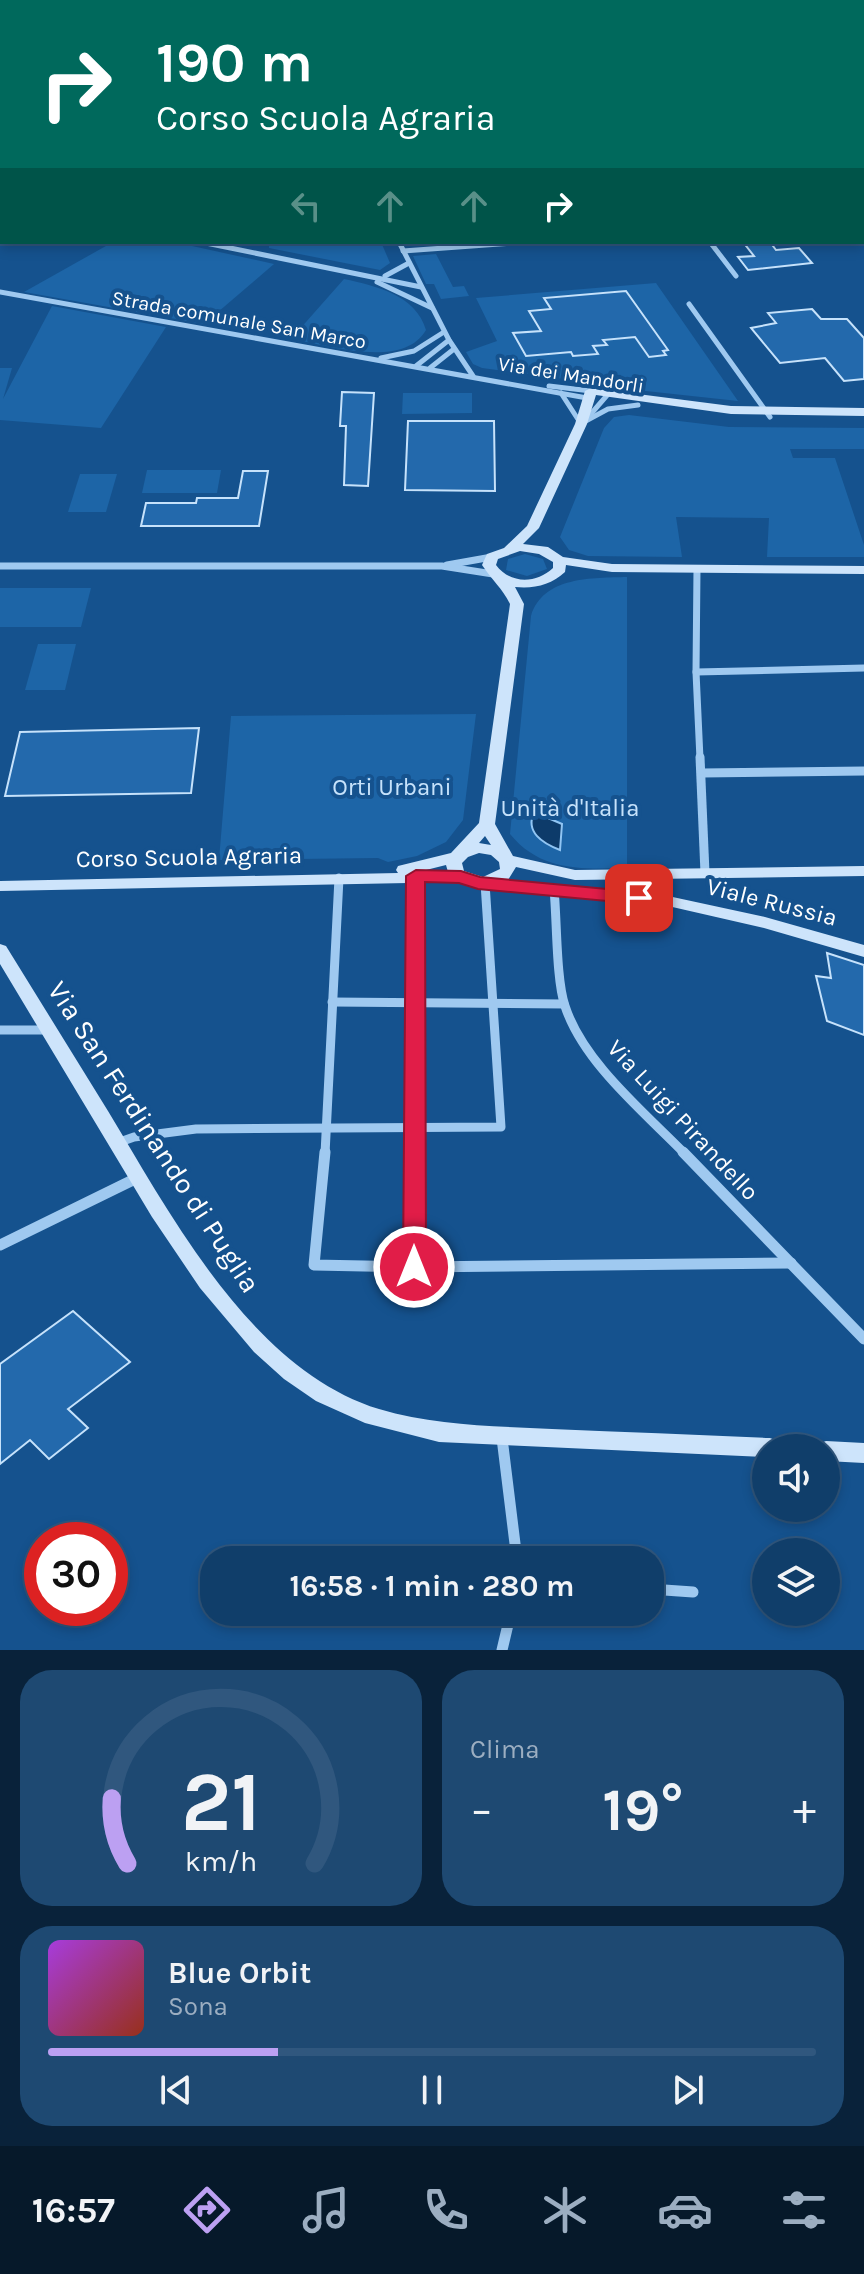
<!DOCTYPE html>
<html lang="it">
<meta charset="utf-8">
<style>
:root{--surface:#103e6a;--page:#1e4972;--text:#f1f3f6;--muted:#9caec1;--line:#30577e;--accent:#bca0f2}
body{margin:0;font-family:Karla,sans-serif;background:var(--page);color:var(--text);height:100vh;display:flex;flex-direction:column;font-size:30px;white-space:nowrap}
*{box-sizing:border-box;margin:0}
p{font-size:26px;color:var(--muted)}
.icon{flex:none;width:44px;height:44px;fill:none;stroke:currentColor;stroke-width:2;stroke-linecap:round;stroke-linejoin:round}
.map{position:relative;height:1650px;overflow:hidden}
.details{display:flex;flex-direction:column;gap:20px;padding:20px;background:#09223a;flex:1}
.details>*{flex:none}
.top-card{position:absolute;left:0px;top:0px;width:864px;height:244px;box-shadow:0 4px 12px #0003,0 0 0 2px var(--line);background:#00695c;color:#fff;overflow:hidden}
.buttons{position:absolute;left:752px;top:1434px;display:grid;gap:16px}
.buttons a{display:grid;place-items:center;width:88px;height:88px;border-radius:50%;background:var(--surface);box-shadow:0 4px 12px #0003,0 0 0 2px var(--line);font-size:40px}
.speed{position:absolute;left:24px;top:1522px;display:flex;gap:16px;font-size:40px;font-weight:700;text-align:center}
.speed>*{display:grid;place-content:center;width:104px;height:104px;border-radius:50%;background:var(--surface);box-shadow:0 4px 12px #0003,0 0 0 2px var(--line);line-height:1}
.speed .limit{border:12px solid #d22;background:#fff;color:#111}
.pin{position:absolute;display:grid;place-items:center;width:68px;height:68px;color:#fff;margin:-34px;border-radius:16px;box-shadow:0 4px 12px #0006}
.me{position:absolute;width:88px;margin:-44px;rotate:0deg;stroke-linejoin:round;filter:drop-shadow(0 0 6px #0008)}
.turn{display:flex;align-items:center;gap:28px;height:168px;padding:0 24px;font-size:36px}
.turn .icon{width:104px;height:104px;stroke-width:2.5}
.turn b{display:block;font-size:56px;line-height:68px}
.lanes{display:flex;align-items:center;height:76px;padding:0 24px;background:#0003;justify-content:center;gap:40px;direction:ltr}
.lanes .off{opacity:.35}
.big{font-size:60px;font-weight:700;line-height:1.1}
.details .widget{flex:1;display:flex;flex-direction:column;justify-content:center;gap:12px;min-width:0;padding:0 28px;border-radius:32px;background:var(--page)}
.details .dial{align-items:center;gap:0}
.dial svg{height:208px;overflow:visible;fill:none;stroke:var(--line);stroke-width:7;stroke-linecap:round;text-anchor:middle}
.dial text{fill:var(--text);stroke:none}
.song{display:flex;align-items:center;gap:24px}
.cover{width:96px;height:96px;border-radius:12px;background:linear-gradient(135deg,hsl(280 70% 55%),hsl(10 70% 35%))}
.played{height:8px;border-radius:4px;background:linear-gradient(90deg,var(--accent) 30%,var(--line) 30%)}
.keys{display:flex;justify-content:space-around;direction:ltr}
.heat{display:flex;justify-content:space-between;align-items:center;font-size:44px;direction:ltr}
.details .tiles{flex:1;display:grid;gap:20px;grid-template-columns:1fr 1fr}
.widget:last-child{grid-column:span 2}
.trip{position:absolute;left:200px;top:1546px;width:464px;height:80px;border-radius:32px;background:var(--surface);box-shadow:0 4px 12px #0003,0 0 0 2px var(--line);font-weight:700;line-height:80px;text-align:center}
.tabs{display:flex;height:128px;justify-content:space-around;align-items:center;background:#06192a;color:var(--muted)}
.tabs .icon{width:56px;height:56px}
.tabs .active{color:var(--accent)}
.tabs b{font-size:36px;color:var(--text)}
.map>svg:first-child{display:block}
.green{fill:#1d65a7}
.water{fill:#0d3b6a;stroke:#91c5f3;stroke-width:2}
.building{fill:#2369ac;stroke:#c6e2fb;stroke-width:2}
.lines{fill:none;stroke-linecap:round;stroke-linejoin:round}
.street-far3{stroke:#9fc9f0;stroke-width:5}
.street-far2{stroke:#9fc9f0;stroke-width:7}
.street-far1{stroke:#9fc9f0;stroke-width:9}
.street{stroke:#9fc9f0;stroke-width:11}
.secondary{fill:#cde4fb;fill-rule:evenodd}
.route{fill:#e11d48;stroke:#92132f;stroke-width:2}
.labels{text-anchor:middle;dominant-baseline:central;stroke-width:8;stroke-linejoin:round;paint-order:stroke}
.far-street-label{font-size:20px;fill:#fff;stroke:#15528e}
.park-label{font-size:24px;fill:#c6e2fb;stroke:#15528e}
.street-label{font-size:24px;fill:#fff;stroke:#15528e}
.near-street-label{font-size:28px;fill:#fff;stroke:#15528e}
</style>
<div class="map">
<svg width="864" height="1650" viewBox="0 0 864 1650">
<rect width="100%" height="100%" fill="#15528e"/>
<g class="green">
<path d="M 113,242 L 174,242 L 274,264 L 204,324 L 24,292 Z"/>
<path d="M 269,242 L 381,242 L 390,263 L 380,270 L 269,248 Z"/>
<path d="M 436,254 L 453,287 L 464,286 L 469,296 L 441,299 L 434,284 L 426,284 L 413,256 Z"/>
<path d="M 344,279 C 376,286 416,295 426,330 C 403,370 328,345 291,339 Z"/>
<path d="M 656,283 L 738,401 L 618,388 L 621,375 L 608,374 L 601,384 L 482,368 L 473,364 L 466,352 L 497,341 L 476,298 Z"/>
<path d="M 52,306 L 166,327 L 101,428 L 0,420 L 0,368 L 12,368 L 3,399 Z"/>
<path d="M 403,393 L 472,393 L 472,413 L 402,414 Z"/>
<path d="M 629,415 L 729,427 L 864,428 L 864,449 L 790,449 L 793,458 L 835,458 L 864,545 L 864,557 L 767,557 L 769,518 L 676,517 L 682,557 L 588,556 L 569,550 L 560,537 L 604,428 L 614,417 Z"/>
<path d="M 147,470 L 221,470 L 217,493 L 142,493 Z"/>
<path d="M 80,474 L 117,474 L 106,512 L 68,512 Z"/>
<path d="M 525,554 L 543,559 L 547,569 L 527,576 L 506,570 L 508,559 Z"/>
<path d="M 627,577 L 627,868 C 582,869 541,872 510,834 L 531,616 C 543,576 593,578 627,577 Z"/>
<path d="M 0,588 L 91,588 L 81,627 L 0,627 Z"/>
<path d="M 38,644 L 76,644 L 65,690 L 25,690 Z"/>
<path d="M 476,714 L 463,820 L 446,842 L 417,856 L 388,862 L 378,858 L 219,860 L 231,716 Z"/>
</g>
<path class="water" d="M 534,812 L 562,824 L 560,850 C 542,843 525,832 534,812 Z"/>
<g class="building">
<path d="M 743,242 L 770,242 L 776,250 L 799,248 L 812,263 L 748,270 L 738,257 L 754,256 Z"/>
<path d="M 626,291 L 668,350 L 663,351 L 666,355 L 649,357 L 635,337 L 603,340 L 607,345 L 593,346 L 598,354 L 573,356 L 571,352 L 526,356 L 513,333 L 541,331 L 529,311 L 551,309 L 544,298 Z"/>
<path d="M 812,309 L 821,319 L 847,319 L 864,338 L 864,379 L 844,381 L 825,358 L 780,363 L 751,328 L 776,323 L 768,313 Z"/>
<path d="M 342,392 L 374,393 L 368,486 L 344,485 L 346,426 L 340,426 Z"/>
<path d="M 408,421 L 494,421 L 495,491 L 405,490 Z"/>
<path d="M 243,471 L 268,471 L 259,526 L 141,526 L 146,503 L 196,503 L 197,498 L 238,498 Z"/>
<path d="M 199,728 L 191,793 L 5,796 L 20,732 Z"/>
<path d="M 827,953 L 864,965 L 864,1035 L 827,1021 L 816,976 L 831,978 Z"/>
<path d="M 73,1311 L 130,1362 L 68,1409 L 88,1428 L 49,1459 L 30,1440 L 0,1464 L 0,1364 Z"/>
</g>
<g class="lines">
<g class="street-far3">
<path d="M 201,242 L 421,287"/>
<path d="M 399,242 L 449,340 L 473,376"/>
<path d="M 710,242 L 736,276"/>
<path d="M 403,251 L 526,242"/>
<path d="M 385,276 L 409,263"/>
<path d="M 377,282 L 432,308"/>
<path d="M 0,292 L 587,398"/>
<path d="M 689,304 L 770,417"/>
<path d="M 381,358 L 414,351 L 444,332"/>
<path d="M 416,366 L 449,340"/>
<path d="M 430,368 L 454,349"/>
<path d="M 549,386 L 591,391"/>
<path d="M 561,393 L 581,424"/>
<path d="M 590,415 L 609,393"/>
<path d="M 582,423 L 608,409 L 638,405"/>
</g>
<g class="street-far2">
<path d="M 447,565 L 492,557"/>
<path d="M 0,566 L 442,566 L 493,574"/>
<path d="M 697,569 L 696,672 L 700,759"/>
<path d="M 696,672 L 864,668"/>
</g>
<g class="street-far1">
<path d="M 700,757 L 705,873"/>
<path d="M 702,773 L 864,771"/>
<path d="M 554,889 C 557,919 556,980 565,1006 C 583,1062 644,1112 685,1154"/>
<path d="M 332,1002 L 564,1004"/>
<path d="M 0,1030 L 48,1030"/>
<path d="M 117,1143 L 134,1137 L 196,1129 L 501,1127 L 485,883"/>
<path d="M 325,1154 L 339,878"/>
<path d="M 415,1154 L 416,876"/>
</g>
<g class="street">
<path d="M 325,1152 L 314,1265 L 414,1267 L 791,1263"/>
<path d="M 683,1152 L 864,1339"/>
<path d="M 0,1245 L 137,1178"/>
<path d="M 414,1267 L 415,1152"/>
<path d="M 502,1438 L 517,1560"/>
<path d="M 650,1589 L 693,1592"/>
<path d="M 502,1650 L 511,1612"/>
</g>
<g class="secondary">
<rect x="862" y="46" width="2" height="4"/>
<path d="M 591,388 L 731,406 L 864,408 L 864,416 L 731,414 L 596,395 L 587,424 L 539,528 L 523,544 L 548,547 L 563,557 L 612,564 L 864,566 L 864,574 L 612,572 L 566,565 L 565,572 C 551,585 534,589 515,587 L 524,604 L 495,824 L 513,856 L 575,870 L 864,866 L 864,876 L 575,880 L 516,867 L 508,880 L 668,896 L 765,917 L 864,945 L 864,957 L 764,928 L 668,906 L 476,888 L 459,882 L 0,891 L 0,881 L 398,873 L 396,870 L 398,866 L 451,853 L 479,823 L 510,604 C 502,588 492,580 482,565 L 487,554 L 504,548 L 527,526 L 575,424 L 585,391 ZM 520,551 L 539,554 L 553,562 L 553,568 C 536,584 510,584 496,565 L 498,559 ZM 485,836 L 491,845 L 479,843 ZM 479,853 L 491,855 L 499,862 L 500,869 L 483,877 L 464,871 L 462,863 L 468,857 ZM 446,865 L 448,872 L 414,873 Z"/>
<path d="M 0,944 L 6,946 C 40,1001 74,1056 108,1111 C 172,1217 252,1370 379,1409 C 436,1426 493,1426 552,1429 C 625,1432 697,1435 770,1438 L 778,1441 L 781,1448 L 766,1448 L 766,1457 L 439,1442 L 365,1423 L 316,1401 L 284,1379 L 254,1352 L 200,1288 L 152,1217 L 0,964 Z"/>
<path d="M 826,1441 L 864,1443 L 864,1463 L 826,1461 L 826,1448 L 816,1448 L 818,1444 Z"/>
</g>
</g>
<path class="route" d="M 416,870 L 461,871 L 480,877 L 639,892 L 649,898 L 639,904 L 478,889 L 459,883 L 425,882 L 426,1267 L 423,1274 L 414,1276 L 406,1274 L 403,1267 L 406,876 Z"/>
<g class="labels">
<g class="far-street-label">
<text transform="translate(239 320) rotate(10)">Strada comunale San Marco</text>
<text transform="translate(571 375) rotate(9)">Via dei Mandorli</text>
</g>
<g class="park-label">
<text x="392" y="787">Orti Urbani</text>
<text x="570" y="808">Unità d'Italia</text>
</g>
<g class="street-label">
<text transform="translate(189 857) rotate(-1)">Corso Scuola Agraria</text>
<text transform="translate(772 902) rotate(14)">Viale Russia</text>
<text transform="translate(683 1120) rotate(47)">Via Luigi Pirandello</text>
</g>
<g class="near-street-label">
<text transform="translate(154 1137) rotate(57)">Via San Ferdinando di Puglia</text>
</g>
</g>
</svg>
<div class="buttons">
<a><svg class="icon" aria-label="sound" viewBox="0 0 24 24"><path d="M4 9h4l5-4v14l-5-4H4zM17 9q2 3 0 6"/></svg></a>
<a><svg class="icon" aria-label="layers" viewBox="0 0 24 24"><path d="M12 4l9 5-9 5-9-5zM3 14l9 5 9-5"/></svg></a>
</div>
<div class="speed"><div class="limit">30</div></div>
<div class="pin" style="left:639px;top:898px;background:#d93025"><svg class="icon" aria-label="arrive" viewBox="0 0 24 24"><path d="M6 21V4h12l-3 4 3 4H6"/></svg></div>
<svg class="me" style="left:414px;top:1267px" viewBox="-20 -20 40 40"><circle r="17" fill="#e11d48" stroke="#fff" stroke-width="3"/><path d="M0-11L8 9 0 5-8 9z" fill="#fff"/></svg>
<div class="trip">16:58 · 1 min · 280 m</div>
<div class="top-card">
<div class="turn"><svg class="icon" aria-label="right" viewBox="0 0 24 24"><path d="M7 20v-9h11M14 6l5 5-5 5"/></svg><div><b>190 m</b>Corso Scuola Agraria</div></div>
<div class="lanes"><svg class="icon off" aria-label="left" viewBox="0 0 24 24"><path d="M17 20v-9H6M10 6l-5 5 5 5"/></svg><svg class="icon off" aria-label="ahead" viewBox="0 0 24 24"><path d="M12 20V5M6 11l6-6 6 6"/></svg><svg class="icon off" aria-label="ahead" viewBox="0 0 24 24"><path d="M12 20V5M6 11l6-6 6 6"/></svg><svg class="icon" aria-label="right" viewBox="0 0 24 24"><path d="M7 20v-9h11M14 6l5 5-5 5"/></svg></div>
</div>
</div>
<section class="details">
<div class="tiles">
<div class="widget dial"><svg viewBox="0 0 100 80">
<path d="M14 69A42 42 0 1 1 86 69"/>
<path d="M14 69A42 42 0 0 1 8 44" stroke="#bca0f2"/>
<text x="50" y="56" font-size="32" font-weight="700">21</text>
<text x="50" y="72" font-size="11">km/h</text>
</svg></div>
<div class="widget"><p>Clima</p>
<div class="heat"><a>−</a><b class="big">19°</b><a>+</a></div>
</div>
<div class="widget">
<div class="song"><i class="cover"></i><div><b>Blue Orbit</b><p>Sona</p></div></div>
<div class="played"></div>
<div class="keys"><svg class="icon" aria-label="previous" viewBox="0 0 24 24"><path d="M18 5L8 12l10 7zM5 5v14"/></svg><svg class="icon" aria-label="pause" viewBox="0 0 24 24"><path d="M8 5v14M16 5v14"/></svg><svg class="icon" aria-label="next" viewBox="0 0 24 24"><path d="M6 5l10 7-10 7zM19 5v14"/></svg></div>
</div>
</div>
</section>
<nav class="tabs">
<b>16:57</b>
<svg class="icon active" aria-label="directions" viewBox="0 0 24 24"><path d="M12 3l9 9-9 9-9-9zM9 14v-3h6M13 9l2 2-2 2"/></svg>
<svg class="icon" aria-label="music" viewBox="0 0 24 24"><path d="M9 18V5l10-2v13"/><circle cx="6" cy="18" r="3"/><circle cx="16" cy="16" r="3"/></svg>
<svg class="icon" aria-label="phone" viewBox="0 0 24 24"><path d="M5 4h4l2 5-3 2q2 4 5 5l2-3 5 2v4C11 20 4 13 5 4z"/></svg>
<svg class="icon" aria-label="climate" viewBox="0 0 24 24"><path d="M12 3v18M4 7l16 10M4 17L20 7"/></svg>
<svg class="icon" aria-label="car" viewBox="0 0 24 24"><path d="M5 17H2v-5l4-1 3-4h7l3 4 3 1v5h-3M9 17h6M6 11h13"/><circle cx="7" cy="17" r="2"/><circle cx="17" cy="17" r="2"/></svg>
<svg class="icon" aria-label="filters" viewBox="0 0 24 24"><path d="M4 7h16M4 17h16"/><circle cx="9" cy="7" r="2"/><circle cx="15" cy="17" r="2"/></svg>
</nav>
